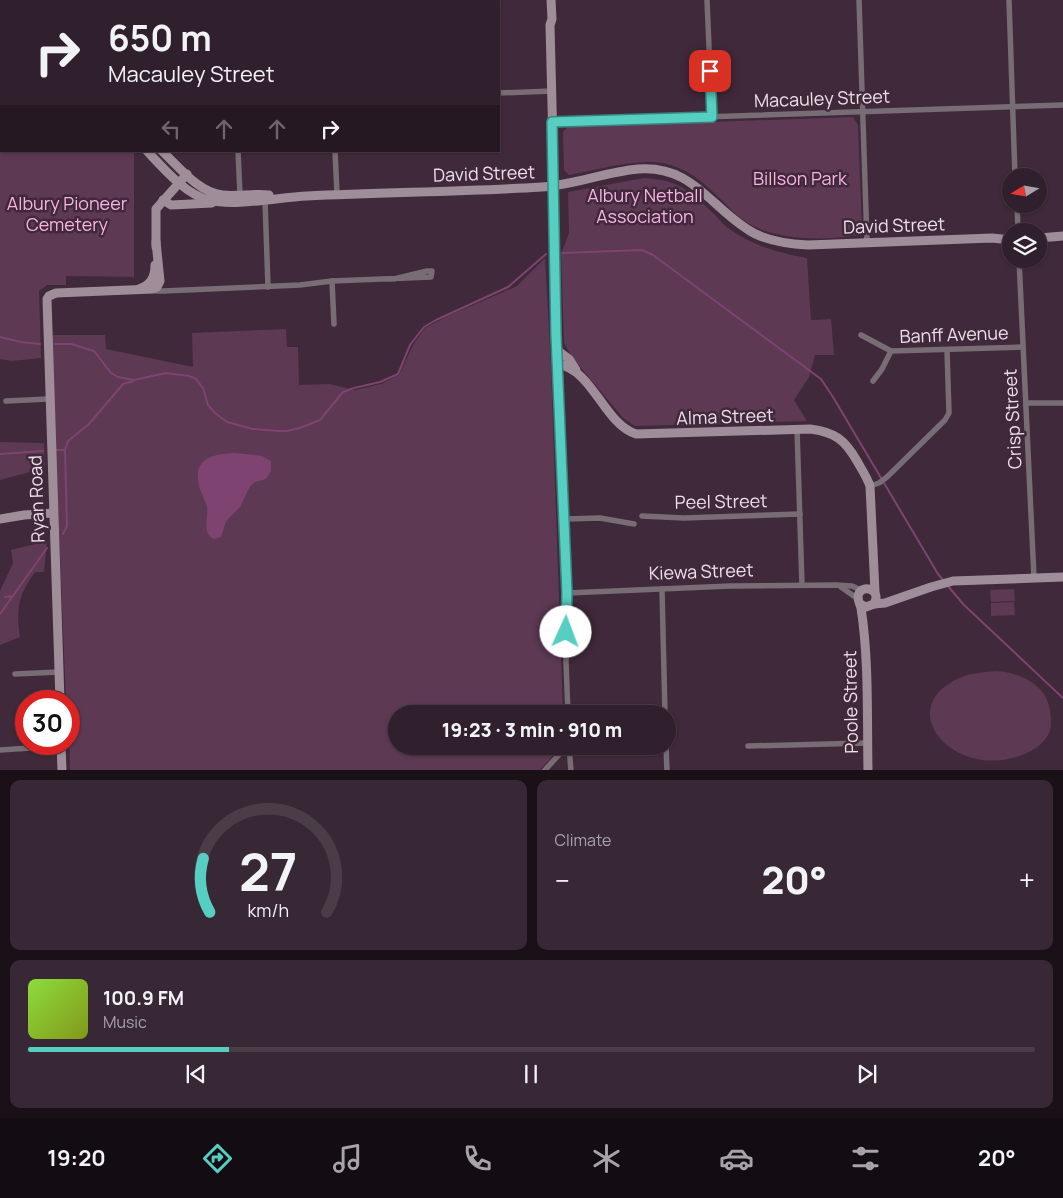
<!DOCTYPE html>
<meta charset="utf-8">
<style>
:root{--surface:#301f2c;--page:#382734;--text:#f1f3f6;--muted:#a8a2a9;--line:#4b3d48;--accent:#56cec2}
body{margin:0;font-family:Manrope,sans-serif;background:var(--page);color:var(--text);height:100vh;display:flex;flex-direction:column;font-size:19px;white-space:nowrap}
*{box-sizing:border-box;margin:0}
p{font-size:16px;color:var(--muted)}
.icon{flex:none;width:28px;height:28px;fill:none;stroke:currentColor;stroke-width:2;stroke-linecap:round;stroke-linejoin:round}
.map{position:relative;height:770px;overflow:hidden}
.drawer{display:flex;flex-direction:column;gap:10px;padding:10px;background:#1a1118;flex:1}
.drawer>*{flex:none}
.banner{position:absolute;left:0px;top:0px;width:500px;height:152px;box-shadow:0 1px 4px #0004,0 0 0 1px var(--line);background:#301f2c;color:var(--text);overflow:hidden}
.needle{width:32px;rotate:259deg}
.tools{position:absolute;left:1002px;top:168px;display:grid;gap:10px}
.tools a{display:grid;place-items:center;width:45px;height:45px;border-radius:50%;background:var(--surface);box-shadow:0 1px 4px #0004,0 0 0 1px var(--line);font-size:25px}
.speed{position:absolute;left:15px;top:690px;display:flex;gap:10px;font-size:25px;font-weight:700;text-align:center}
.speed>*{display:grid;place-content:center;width:65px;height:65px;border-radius:50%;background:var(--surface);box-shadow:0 1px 4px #0004,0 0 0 1px var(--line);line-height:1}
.speed .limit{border:8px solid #d22;background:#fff;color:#111}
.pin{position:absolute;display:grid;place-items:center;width:42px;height:42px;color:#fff;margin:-21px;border-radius:10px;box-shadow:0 2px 8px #0006}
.me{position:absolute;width:55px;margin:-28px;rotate:2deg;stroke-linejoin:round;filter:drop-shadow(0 0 4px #0008)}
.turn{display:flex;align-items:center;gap:18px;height:105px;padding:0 25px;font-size:22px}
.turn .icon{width:65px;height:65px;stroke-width:2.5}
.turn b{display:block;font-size:35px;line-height:42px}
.lanes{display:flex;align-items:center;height:48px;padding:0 25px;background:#0003;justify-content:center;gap:25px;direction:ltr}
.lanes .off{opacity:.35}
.big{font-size:38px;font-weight:800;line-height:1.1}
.drawer .widget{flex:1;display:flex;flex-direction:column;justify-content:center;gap:8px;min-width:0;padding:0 18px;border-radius:10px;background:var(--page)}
.drawer .dial{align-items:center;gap:0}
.dial svg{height:130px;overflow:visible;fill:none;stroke:var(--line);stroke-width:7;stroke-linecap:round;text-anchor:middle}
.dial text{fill:var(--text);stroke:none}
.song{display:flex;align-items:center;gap:15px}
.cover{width:60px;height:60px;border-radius:8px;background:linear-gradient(135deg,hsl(90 70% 55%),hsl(70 70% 35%))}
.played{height:5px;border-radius:2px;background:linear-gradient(90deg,var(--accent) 20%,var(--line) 20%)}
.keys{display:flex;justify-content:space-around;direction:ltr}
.heat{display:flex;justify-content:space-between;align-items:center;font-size:28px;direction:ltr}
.drawer .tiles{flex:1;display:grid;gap:10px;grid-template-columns:1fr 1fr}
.widget:last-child{grid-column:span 2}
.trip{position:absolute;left:388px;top:705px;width:288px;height:50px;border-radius:25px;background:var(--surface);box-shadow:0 1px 4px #0004,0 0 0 1px var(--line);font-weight:800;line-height:50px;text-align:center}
.tabs{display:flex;height:80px;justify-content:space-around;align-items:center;background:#130c12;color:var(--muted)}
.tabs .icon{width:35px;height:35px}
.tabs .active{color:var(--accent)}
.tabs b{font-size:22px;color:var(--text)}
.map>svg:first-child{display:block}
.green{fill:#5d3954}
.water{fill:#7e4370}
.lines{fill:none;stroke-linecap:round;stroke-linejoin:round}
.stream{stroke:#7e4370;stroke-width:2}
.street{stroke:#786c75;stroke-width:5.5}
.secondary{stroke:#a08d9a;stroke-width:9}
.route-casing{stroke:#38867e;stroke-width:12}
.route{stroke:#56cec2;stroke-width:9}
.labels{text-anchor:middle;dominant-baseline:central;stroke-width:5;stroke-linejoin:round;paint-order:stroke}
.street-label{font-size:18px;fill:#eedfe9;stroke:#40293a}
.park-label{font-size:18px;fill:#f9b2e6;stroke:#40293a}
</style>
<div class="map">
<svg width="1063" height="771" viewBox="0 0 1063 771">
<rect width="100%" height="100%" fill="#40293a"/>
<g class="green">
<path d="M 853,117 L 858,125 L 862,229 L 859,235 C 822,241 767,242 737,215 C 715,195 698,172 667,164 C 639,157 598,170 569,175 L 564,170 L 563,132 L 567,127 Z"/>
<path d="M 0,134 L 1,151 L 134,151 L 134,277 L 66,276 L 66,285 L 47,285 L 39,291 L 41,358 L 11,361 L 0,359 Z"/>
<path d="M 644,178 C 679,180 689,190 714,214 C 719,219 724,226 731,230 C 754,246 779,253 807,258 L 811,320 L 831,319 L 834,355 L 815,355 L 809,377 L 794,400 L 807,421 L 635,426 L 623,418 L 572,357 L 564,343 L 561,254 L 569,233 L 568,192 Z"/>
<path d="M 545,258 L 551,366 L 563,714 L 396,714 L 396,746 L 562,746 L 539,771 L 70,770 L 69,701 L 66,701 L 51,335 L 105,335 L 106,349 L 193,367 L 192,333 L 286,329 L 287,347 L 298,347 L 299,385 L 329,384 L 355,390 L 381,384 L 399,375 L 413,345 L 425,328 L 448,316 L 517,286 Z"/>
<path d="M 0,442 L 44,443 L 45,468 L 0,480 Z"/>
<path d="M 47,541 L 44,572 L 35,572 C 18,596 16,608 20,637 L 0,645 L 0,591 L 13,563 L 11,550 Z"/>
<path d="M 1014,589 L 1015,601 L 991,602 L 990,590 Z"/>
<path d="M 1014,602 L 1015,615 L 991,616 L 991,603 Z"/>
<path d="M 997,671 C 1021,673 1047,685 1050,711 C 1051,718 1052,727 1049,733 C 1039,755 1003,763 982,760 C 936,754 905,705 957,679 C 970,673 983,672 997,671 Z"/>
</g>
<path class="water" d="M 235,453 L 262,456 L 271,461 L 271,471 L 266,479 L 255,482 L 250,486 L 240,507 L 226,521 L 221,537 L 214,539 C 201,532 209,518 207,507 C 205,500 202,495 200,489 C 191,459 211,454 235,453 Z"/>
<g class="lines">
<g class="stream">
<path d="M 562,253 L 642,250 L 653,255 L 821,379 L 833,397 L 938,574 L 944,581"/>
<path d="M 0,337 L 21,342 L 40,344"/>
<path d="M 55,344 L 71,344 L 94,351 L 111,373 L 118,377 L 134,380 L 166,373 L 189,376 L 196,379 L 203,388 L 208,405 L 215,413 L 227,422 L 253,429 L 279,431 L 287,431 L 300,428 L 320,420 L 343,392 L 354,388 L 380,382 L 398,374 L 410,345 L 424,327 L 436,320 L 508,287 L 546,254"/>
<path d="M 55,450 L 65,450 L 68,441 L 89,424 L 123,384 L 133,381"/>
<path d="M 0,454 L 43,451"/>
<path d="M 63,534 L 67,526 L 65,450"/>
<path d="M 947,585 L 964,605 L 1063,698"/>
<path d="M 5,597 L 13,596"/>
<path d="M 0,614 L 47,548"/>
</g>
<g class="street">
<path d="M 147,0 L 147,1"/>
<path d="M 231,0 L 232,1"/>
<path d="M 330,0 L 330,1"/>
<path d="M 439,0 L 439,1"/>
<path d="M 707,0 L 712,117"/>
<path d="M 859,0 L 867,242"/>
<path d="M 1009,0 L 1015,176"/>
<path d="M 499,93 L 552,91"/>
<path d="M 552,122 L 1063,105"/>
<path d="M 238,151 L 240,195"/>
<path d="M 335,151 L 337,194"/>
<path d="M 265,200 L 268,287"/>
<path d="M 1017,204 L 1018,231"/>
<path d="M 1019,259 L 1034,578"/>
<path d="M 332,281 L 334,324"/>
<path d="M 153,289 L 156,291 L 163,291 L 300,285 L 332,281 L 431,277 L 432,271 L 427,271 L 394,279"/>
<path d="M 861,335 L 891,351"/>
<path d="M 557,364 L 567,593 L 566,662 L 568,714"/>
<path d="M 873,381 L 882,369 L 891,351 L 1023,347"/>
<path d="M 6,401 L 49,399"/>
<path d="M 1026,403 L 1063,403"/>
<path d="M 797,429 L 802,585"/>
<path d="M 870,486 L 879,483 L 887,477 L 945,420 L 949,413 L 947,350"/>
<path d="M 642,516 L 684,518 L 800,514"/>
<path d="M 565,519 L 600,518 L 634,524"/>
<path d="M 841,587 L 858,599"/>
<path d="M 662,589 L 665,714"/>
<path d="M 567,593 L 730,586 L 836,585 L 852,586 L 861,590"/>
<path d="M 15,674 L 59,672"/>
<path d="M 666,745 L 667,771"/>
<path d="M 569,746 L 571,771"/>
<path d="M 748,746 L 867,743"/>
<path d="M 0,750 L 61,746"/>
<path d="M 544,771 L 567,746"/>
</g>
<g class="secondary">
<path d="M 35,0 L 35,1"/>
<path d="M 551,0 L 552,19 L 550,25 L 554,185 L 553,199 L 557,364 C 593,369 603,423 636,434 L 810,429 C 835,432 845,440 857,461 C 862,470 867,477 870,486 L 875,592"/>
<path d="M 0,120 L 1,120"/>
<path d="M 147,151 C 163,168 186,195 209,200 C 235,207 279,197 307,196 C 385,192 463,192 541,187 C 574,185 605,172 638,169 C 691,165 708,204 747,229 C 764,241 787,244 808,245 L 992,238 L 1011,240"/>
<path d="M 162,151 C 179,167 198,192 222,195 C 238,197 253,193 269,195"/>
<path d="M 163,200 L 171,205 L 212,203"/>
<path d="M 1039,238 L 1063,236"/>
<path d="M 156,247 L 156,209 L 187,174"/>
<path d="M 139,289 C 151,285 155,277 155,265"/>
<path d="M 557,350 L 569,359 L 576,370"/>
<path d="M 0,519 L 24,515 L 53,513"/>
<path d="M 860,604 L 866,607 L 874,604 C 883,588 859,583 858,597 C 858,601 860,604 861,608 C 869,659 867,718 868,771"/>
<path d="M 874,604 L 885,603 L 931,587 L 953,581 L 1063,577"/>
<path d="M 60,701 L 47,299 L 49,296 L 56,293 L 153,289 L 157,287 L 160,281 L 156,242"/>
<path d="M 61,744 L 62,771"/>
</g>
</g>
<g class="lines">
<g class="route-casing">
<path id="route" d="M 566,632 L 567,593 L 556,335 L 552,122 L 712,117 L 710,71"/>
</g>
<use href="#route" class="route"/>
</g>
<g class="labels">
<g class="street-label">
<text transform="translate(822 98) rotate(-2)">Macauley Street</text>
<text transform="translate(484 173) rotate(-2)">David Street</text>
<text transform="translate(894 225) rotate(-2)">David Street</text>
<text transform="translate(954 334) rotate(-2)">Banff Avenue</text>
<text transform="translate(725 416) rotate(-2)">Alma Street</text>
<text transform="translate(1012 419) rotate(-93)">Crisp Street</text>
<text transform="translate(36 499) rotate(-92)">Ryan Road</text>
<text transform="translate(721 501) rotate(-1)">Peel Street</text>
<text transform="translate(701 571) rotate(-2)">Kiewa Street</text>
<text transform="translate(850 702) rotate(-91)">Poole Street</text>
</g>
<g class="park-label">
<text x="800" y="178">Billson Park</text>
<text x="645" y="195">Albury Netball<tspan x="645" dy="21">Association</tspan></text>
<text x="67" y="203">Albury Pioneer<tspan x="67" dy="21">Cemetery</tspan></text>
</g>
</g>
</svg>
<div class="tools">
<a><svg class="needle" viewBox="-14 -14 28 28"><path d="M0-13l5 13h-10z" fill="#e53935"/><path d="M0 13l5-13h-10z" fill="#a8a2a9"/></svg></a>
<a><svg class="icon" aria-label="layers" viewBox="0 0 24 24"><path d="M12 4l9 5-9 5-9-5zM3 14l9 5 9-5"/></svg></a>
</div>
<div class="speed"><div class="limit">30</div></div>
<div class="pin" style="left:710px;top:71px;background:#d93025"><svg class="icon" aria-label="arrive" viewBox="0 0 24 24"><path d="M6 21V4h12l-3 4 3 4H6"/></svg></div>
<svg class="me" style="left:566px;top:632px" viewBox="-20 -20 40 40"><circle r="19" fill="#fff"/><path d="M0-13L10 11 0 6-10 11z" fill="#56cec2"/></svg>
<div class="trip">19:23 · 3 min · 910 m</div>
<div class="banner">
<div class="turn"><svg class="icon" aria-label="right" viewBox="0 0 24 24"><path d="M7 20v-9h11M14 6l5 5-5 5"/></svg><div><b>650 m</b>Macauley Street</div></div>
<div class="lanes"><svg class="icon off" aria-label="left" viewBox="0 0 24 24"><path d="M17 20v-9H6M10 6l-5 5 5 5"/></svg><svg class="icon off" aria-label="ahead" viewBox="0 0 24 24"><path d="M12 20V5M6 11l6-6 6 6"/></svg><svg class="icon off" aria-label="ahead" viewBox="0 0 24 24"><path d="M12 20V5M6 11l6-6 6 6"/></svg><svg class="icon" aria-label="right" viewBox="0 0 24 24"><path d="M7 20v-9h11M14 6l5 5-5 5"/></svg></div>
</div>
</div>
<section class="drawer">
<div class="tiles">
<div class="widget dial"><svg viewBox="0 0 100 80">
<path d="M14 69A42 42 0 1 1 86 69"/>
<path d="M14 69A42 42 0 0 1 10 36" stroke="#56cec2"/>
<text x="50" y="56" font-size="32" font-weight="700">27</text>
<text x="50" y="72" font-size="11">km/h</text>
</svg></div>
<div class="widget"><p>Climate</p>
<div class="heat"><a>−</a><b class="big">20°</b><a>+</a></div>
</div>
<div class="widget">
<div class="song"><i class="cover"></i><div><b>100.9 FM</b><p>Music</p></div></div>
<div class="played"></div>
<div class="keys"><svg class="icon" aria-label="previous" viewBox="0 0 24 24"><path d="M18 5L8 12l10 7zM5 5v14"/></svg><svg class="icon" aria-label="pause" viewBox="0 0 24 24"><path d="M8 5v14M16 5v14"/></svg><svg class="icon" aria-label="next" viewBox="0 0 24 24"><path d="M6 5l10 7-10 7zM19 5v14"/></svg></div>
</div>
</div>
</section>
<nav class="tabs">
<b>19:20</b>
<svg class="icon active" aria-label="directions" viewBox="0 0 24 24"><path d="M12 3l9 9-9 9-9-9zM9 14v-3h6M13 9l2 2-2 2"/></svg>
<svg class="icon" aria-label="music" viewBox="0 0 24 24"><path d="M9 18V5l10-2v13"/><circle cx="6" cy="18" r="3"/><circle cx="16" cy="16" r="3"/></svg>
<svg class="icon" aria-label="phone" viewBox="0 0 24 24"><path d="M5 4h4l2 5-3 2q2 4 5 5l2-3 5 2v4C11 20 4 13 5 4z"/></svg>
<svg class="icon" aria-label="climate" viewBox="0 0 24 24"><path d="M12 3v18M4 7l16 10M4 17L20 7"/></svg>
<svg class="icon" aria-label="car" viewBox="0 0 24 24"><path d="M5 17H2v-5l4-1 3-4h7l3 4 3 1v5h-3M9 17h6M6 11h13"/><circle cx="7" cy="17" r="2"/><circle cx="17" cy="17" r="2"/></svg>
<svg class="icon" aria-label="filters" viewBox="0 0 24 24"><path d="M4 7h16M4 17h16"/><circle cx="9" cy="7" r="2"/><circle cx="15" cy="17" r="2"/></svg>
<b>20°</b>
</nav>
